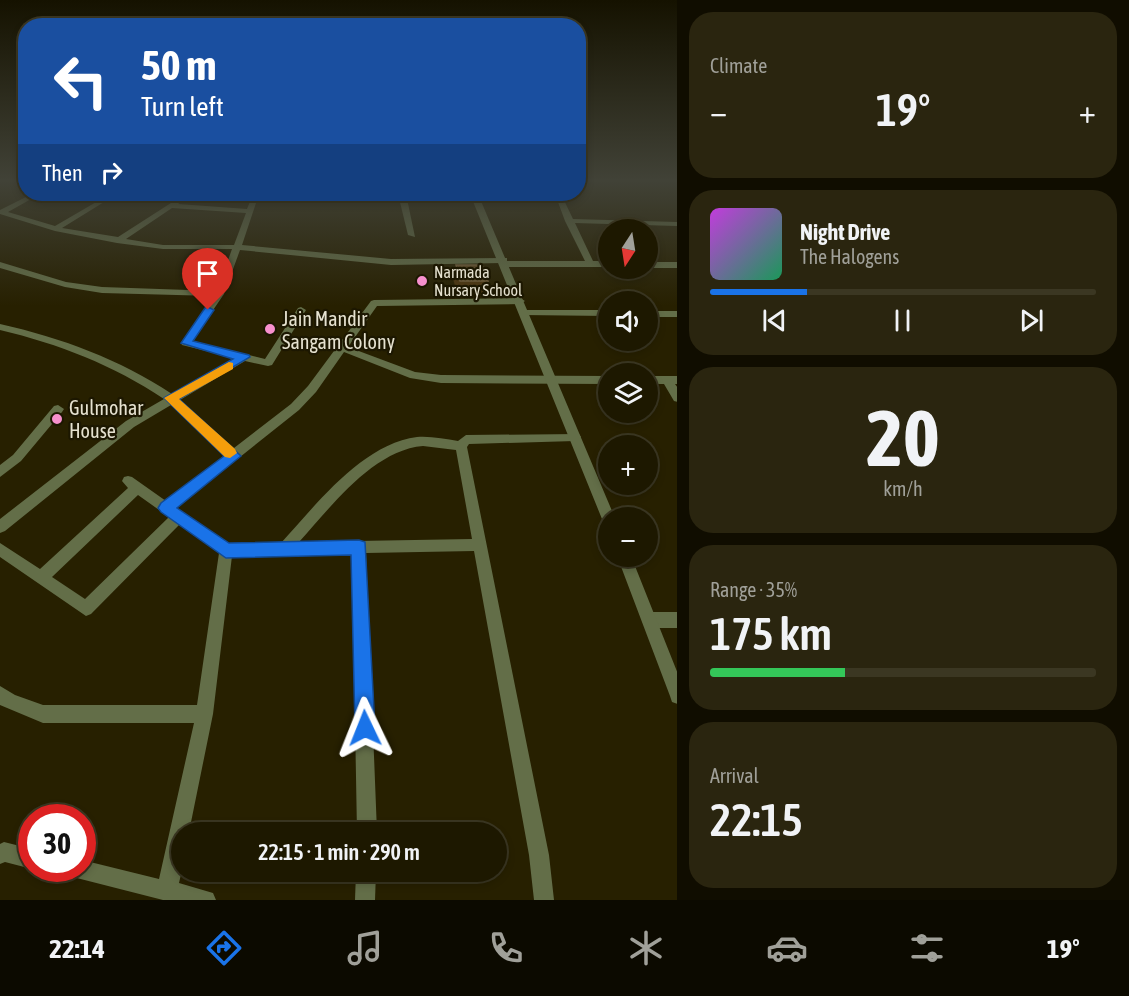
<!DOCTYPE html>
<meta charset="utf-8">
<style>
:root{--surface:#1d1800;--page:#2a250f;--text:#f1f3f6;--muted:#a0a099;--line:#3b3722;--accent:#1a73e8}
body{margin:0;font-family:"Asap Condensed",sans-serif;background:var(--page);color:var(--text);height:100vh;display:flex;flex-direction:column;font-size:22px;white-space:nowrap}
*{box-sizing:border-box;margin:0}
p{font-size:20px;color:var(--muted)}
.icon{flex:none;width:33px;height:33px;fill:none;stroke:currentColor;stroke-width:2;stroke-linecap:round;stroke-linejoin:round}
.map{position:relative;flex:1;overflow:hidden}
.drawer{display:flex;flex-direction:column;gap:12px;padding:12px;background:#100d00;width:452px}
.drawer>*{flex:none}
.guide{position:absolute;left:18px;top:18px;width:568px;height:183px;border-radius:24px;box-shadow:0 3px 9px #0003,0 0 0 2px var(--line);background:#1a4fa0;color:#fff;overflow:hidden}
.needle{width:39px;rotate:192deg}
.fabs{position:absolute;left:598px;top:219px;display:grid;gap:12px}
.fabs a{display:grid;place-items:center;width:60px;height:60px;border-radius:50%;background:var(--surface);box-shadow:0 3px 9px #0003,0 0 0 2px var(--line);font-size:30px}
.speed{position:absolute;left:18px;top:804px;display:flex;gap:12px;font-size:30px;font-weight:700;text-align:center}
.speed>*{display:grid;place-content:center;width:78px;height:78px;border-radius:50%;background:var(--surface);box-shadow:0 3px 9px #0003,0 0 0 2px var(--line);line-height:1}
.speed .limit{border:9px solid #d22;background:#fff;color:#111}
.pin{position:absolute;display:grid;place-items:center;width:51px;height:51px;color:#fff;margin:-62px -26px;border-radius:50% 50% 50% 0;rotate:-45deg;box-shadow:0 0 6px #0007}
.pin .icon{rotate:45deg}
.me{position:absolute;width:66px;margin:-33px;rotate:358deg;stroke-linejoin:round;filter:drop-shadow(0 0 4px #0008)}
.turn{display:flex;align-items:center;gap:21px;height:126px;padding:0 24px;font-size:27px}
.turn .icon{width:78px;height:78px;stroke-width:2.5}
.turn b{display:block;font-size:42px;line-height:51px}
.then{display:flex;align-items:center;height:57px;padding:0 24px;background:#0003;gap:12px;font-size:22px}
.big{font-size:45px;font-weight:600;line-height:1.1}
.drawer .tile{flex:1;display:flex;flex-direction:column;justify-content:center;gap:9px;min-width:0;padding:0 21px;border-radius:24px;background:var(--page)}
.drawer .dial{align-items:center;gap:0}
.dial b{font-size:78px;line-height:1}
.song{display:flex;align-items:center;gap:18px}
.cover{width:72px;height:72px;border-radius:9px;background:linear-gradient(135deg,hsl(290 70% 55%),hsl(150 70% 35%))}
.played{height:6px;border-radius:3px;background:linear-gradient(90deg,var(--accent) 25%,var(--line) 25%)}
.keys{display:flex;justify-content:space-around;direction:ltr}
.heat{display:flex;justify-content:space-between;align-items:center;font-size:33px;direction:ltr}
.charge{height:9px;border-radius:4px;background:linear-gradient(90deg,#34c759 35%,var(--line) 0)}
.trip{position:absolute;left:171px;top:822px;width:336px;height:60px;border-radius:30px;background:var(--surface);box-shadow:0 3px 9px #0003,0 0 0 2px var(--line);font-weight:600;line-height:60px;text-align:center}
.tabs{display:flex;height:96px;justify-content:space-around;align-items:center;background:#0c0a00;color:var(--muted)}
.tabs .icon{width:42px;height:42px}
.tabs .active{color:var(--accent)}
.tabs b{font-size:27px;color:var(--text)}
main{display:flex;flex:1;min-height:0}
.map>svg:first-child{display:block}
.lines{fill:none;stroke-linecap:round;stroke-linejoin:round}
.minor{fill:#636e48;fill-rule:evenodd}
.tertiary{fill:#636e48;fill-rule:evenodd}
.wall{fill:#4d360f}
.building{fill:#5e4823;stroke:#73603e;stroke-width:1.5}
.route{fill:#1a73e8;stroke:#114b97;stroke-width:1.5}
.slow{fill:#f59e0b}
.poi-dot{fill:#f790cd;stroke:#1c1701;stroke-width:2}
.labels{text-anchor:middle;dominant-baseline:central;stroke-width:4.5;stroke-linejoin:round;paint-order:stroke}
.far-poi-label{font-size:16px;fill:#e6e2d0;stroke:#1c1701;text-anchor:start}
.poi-label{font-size:20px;fill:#e6e2d0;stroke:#1c1701;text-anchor:start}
</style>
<main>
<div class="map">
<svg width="678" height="900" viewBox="0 0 678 900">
<rect width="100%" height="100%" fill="#272000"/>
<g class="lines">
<g class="minor">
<path d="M 32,194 L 40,194 L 8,212 L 55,226 L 110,194 L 117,194 L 62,228 L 118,237 L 185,194 L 193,194 L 178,204 L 247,209 L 253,194 L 259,194 L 242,245 L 391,259 L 504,258 L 507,258 L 507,261 L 585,261 L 565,221 L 555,194 L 561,194 L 573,219 L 678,222 L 678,226 L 575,223 L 593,261 L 609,261 L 609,267 L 505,267 L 502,266 L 502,263 L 391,265 L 240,250 L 224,294 L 192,341 L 265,359 L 298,308 L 301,307 L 306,310 L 272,365 L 268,366 L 245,361 L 180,400 L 234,448 L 291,404 L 308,386 L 371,301 L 374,300 L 520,298 L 525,301 L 520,304 L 377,306 L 348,347 L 415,372 L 441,375 L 609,376 L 609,384 L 441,383 L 410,378 L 344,352 L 316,392 L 299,410 L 176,508 L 228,544 L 281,543 C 316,505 362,444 417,437 C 431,436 445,439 458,441 L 466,435 L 579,434 L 581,437 L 575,441 L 469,444 L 467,447 L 549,855 L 554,900 L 534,900 L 529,855 L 474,551 L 366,553 L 377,832 L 357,832 L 352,554 L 232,556 L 213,714 L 189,832 L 182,832 L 182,870 L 179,883 L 213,893 L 216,900 L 163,900 L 65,875 L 62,868 L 82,868 L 82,860 L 159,879 L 194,723 L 43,723 L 0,705 L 0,686 L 15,695 L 43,705 L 197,705 L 219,553 L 179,525 L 91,614 L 86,616 L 0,557 L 0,543 L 40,569 L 128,488 L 122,481 L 124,477 L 128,476 L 132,477 L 166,501 L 225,455 L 171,405 L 134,427 L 5,531 L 0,533 L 0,519 L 126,421 L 164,399 C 113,365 59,344 0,330 L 0,324 C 62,338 119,359 172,394 L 234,358 L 182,345 L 181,343 L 214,296 L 102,293 L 65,287 L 0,268 L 0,262 L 66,282 L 102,287 L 217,291 L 232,249 L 163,249 L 117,243 L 55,231 L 0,214 L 0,210 ZM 172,208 L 246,213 L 234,245 L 163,245 L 126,239 ZM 423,446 L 456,450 L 472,539 L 299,542 C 330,508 373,450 423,446 ZM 138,495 L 169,517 L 85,599 L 52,577 Z"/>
<path d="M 398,194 L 406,194 L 415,237 L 408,235 Z"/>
<rect x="648" y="262" width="30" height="6"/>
<path d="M 525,310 L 609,310 L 609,316 L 522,315 L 520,313 Z"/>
<rect x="648" y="311" width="30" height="6"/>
<path d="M 648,376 L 678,376 L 678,384 L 675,384 L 678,388 L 678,402 L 674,401 L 664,384 L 648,384 Z"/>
<path d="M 58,405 L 64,409 L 62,412 L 21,461 L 0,477 L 0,465 L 13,455 L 54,406 Z"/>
<path d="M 651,612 L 678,612 L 678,628 L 651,628 L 646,625 L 643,620 L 646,615 Z"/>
<path d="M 4,842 L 32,849 L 32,868 L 33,868 L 32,869 L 5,862 L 0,864 L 0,844 Z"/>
<path d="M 356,872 L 376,872 L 375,900 L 355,900 Z"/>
</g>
<g class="tertiary">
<path d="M 470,194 L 478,194 L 615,518 L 609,518 L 609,525 L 604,523 L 602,519 Z"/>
<path d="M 617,556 L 631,556 L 678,674 L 678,704 L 672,702 L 670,696 Z"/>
</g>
</g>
<path class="wall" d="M 456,265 L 488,281 L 484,295 L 458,295 L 453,279 Z"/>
<path class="building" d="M 456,265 L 482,265 L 488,281 L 460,281 Z"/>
<linearGradient id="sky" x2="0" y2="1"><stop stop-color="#151200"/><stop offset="0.59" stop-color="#414237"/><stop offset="1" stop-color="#414237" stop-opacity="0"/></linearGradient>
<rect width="678" height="306" fill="url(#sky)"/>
<path class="route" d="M 208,307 L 214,310 L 193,341 L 249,355 L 250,357 L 179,399 L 241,456 L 177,508 L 229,543 L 359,540 L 365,542 L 375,728 L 372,735 L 365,738 L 358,735 L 355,728 L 351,555 L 226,558 L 161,512 L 158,508 L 161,503 L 224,456 L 164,398 L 233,359 L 181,343 L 205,308 Z"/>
<path class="slow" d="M 229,362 L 233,363 L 233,369 L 179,399 L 235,449 L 237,453 L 230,458 L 225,457 L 164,398 Z"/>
<g class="poi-dot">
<circle cx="422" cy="281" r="6"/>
<circle cx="270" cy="329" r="6"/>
<circle cx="57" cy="419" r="6"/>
</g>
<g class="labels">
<g class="far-poi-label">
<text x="434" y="272">Narmada<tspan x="434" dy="18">Nursary School</tspan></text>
</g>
<g class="poi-label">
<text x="282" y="318">Jain Mandir<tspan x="282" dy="23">Sangam Colony</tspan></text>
<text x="69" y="407">Gulmohar<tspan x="69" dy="23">House</tspan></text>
</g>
</g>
</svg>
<div class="fabs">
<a><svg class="needle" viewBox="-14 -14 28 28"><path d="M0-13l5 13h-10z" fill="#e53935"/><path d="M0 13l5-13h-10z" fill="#a0a099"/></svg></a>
<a><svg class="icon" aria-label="sound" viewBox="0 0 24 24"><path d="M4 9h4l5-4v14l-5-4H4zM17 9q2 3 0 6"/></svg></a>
<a><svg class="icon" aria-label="layers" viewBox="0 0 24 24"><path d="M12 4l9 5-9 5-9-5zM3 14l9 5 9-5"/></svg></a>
<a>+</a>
<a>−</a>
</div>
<div class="speed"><div class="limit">30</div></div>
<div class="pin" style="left:208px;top:310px;background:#d93025"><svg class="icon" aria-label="arrive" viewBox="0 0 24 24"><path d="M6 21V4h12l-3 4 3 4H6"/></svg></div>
<svg class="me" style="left:365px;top:728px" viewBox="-20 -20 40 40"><path d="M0-17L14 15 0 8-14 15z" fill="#1a73e8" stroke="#fff" stroke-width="4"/></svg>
<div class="trip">22:15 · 1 min · 290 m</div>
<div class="guide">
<div class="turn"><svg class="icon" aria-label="left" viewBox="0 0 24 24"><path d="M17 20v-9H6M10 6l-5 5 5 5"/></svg><div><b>50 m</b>Turn left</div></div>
<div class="then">Then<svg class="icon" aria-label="right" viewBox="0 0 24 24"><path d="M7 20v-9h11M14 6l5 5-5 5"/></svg></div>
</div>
</div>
<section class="drawer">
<div class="tile"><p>Climate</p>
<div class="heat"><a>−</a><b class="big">19°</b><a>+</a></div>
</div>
<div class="tile">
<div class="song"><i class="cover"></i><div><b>Night Drive</b><p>The Halogens</p></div></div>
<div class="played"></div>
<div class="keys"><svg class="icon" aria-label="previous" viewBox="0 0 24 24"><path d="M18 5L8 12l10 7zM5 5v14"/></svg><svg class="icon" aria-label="pause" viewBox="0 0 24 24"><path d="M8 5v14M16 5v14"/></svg><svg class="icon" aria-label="next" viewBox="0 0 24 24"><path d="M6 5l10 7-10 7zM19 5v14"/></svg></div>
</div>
<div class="tile dial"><b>20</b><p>km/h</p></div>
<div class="tile"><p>Range · 35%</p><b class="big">175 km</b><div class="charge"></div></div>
<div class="tile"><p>Arrival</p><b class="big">22:15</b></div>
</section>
</main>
<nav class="tabs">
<b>22:14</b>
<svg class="icon active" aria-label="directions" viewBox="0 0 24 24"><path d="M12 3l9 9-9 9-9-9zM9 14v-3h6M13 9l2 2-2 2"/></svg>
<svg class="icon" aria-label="music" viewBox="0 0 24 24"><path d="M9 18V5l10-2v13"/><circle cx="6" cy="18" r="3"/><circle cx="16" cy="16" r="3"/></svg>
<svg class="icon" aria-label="phone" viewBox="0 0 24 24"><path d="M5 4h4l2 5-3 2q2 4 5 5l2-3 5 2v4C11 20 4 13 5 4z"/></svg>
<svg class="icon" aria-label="climate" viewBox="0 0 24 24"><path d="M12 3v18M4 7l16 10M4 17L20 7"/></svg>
<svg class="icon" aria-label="car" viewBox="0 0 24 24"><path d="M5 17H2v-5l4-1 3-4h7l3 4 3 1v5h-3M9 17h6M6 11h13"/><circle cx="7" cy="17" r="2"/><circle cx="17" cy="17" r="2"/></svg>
<svg class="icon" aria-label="filters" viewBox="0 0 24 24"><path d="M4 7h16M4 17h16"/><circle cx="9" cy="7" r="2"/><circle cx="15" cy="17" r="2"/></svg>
<b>19°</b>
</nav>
